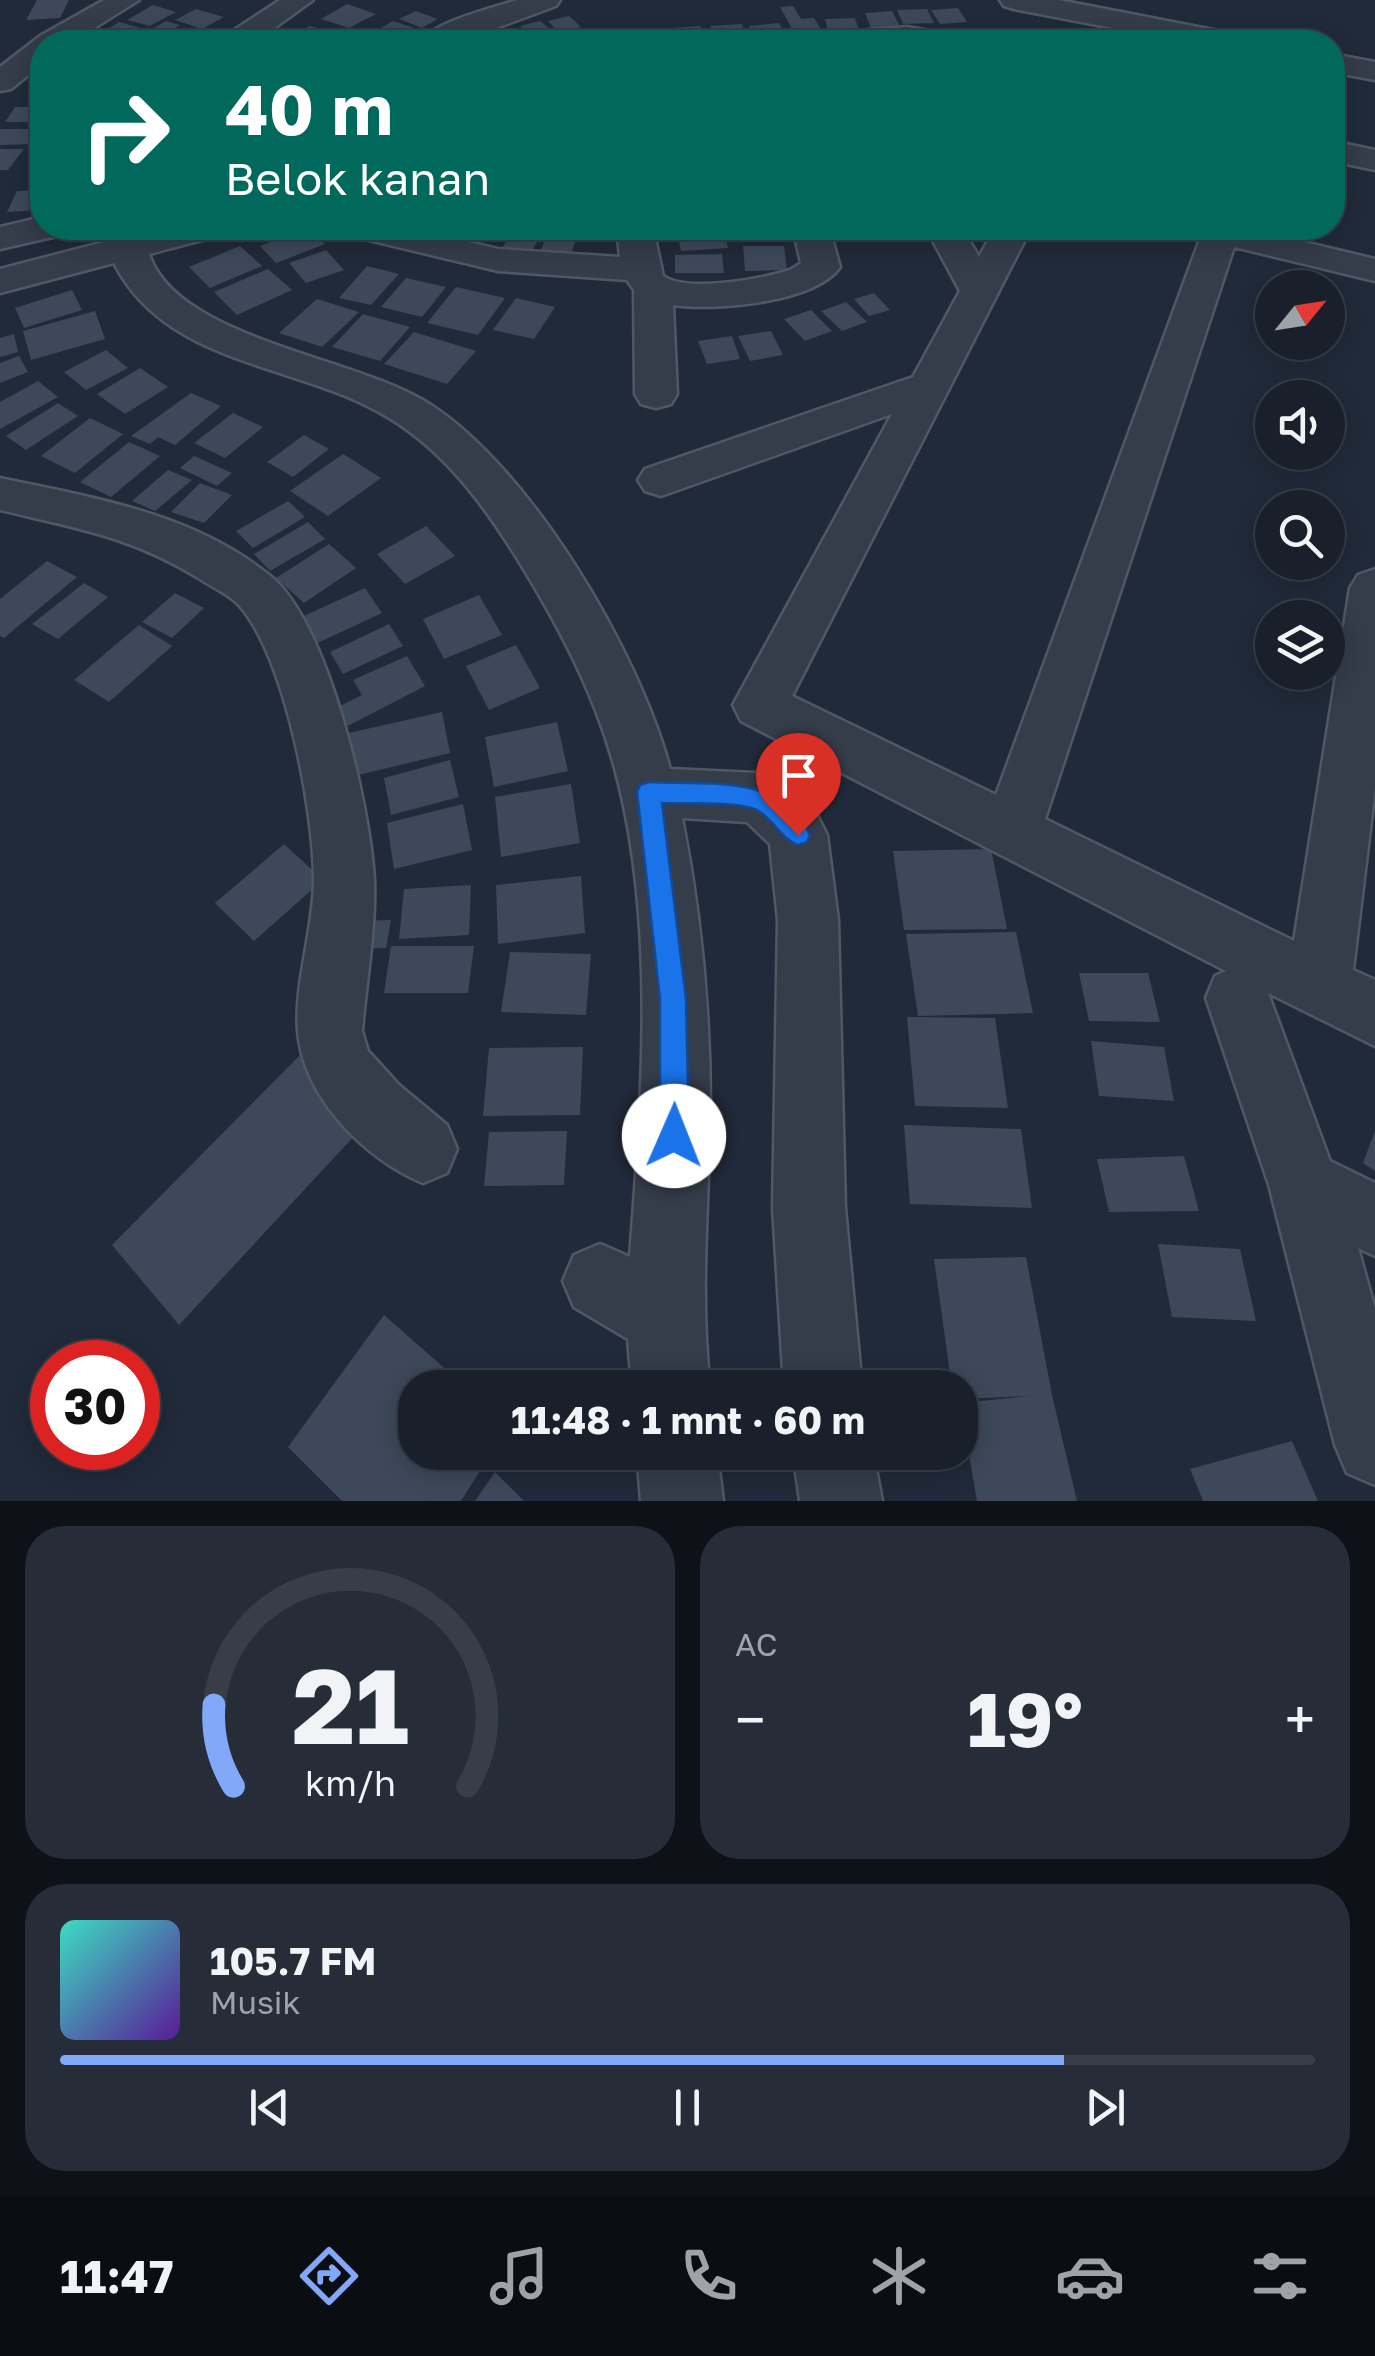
<!DOCTYPE html>
<html lang="id">
<meta charset="utf-8">
<style>
:root{--surface:#19202c;--page:#262d38;--text:#f1f3f6;--muted:#9fa3a9;--line:#373e48;--accent:#82a8f9}
body{margin:0;font-family:"Golos Text",sans-serif;background:var(--page);color:var(--text);height:100vh;display:flex;flex-direction:column;font-size:38px;white-space:nowrap}
*{box-sizing:border-box;margin:0}
p{font-size:32px;color:var(--muted)}
.icon{flex:none;width:55px;height:55px;fill:none;stroke:currentColor;stroke-width:2;stroke-linecap:round;stroke-linejoin:round}
.map{position:relative;height:1501px;overflow:hidden}
.side{display:flex;flex-direction:column;gap:25px;padding:25px;background:#0e1218;flex:1}
.side>*{flex:none}
.top-card{position:absolute;left:30px;top:30px;width:1315px;height:210px;border-radius:40px;box-shadow:0 5px 25px #0003,0 0 0 2px var(--line);background:#00695c;color:#fff;overflow:hidden}
.needle{width:65px;rotate:60deg}
.tools{position:absolute;left:1255px;top:270px;display:grid;gap:20px}
.tools a{display:grid;place-items:center;width:90px;height:90px;border-radius:50%;background:var(--surface);box-shadow:0 5px 25px #0003,0 0 0 2px var(--line);font-size:50px}
.speed{position:absolute;left:30px;top:1340px;display:flex;gap:20px;font-size:50px;font-weight:700;text-align:center}
.speed>*{display:grid;place-content:center;width:130px;height:130px;border-radius:50%;background:var(--surface);box-shadow:0 5px 25px #0003,0 0 0 2px var(--line);line-height:1}
.speed .limit{border:15px solid #d22;background:#fff;color:#111}
.pin{position:absolute;display:grid;place-items:center;width:85px;height:85px;color:#fff;margin:-102px -42px;border-radius:50% 50% 50% 0;rotate:-45deg;box-shadow:0 0 10px #0007}
.pin .icon{rotate:45deg}
.me{position:absolute;width:110px;margin:-55px;rotate:1deg;stroke-linejoin:round;filter:drop-shadow(0 0 8px #0008)}
.turn{display:flex;align-items:center;gap:35px;height:210px;padding:0 30px;font-size:45px}
.turn .icon{width:130px;height:130px;stroke-width:2.5}
.turn b{display:block;font-size:70px;line-height:85px}
.big{font-size:75px;font-weight:700;line-height:1.1}
.side .card{flex:1;display:flex;flex-direction:column;justify-content:center;gap:15px;min-width:0;padding:0 35px;border-radius:40px;background:var(--page)}
.side .dial{align-items:center;gap:0}
.dial svg{height:260px;overflow:visible;fill:none;stroke:var(--line);stroke-width:7;stroke-linecap:round;text-anchor:middle}
.dial text{fill:var(--text);stroke:none}
.song{display:flex;align-items:center;gap:30px}
.cover{width:120px;height:120px;border-radius:15px;background:linear-gradient(135deg,hsl(170 70% 55%),hsl(270 70% 35%))}
.played{height:10px;border-radius:5px;background:linear-gradient(90deg,var(--accent) 80%,var(--line) 80%)}
.keys{display:flex;justify-content:space-around;direction:ltr}
.heat{display:flex;justify-content:space-between;align-items:center;font-size:55px;direction:ltr}
.side .tiles{flex:1;display:grid;gap:25px;grid-template-columns:1fr 1fr}
.card:last-child{grid-column:span 2}
.trip{position:absolute;left:398px;top:1370px;width:580px;height:100px;border-radius:40px;background:var(--surface);box-shadow:0 5px 25px #0003,0 0 0 2px var(--line);font-weight:700;line-height:100px;text-align:center}
.menu{display:flex;height:160px;justify-content:space-around;align-items:center;background:#0a0d12;color:var(--muted)}
.menu .icon{width:70px;height:70px}
.menu .on{color:var(--accent)}
.menu b{font-size:45px;color:var(--text)}
.map>svg:first-child{display:block}
.building{fill:#3d485a}
.lines{fill:none;stroke-linecap:round;stroke-linejoin:round}
.street-casing{stroke:#505765;stroke-width:5}
.street{fill:#353c4a;fill-rule:evenodd}
.route{fill:#1a73e8;stroke:#114b97;stroke-width:2.5}
</style>
<div class="map">
<svg width="1375" height="1501" viewBox="0 0 1375 1501">
<rect width="100%" height="100%" fill="#212a3a"/>
<g class="building">
<path d="M 37,0 L 69,0 L 60,18 L 26,20 Z"/>
<path d="M 347,4 L 376,14 L 349,28 L 321,19 Z"/>
<path d="M 153,5 L 176,12 L 150,26 L 127,20 Z"/>
<path d="M 793,6 L 801,19 L 814,18 L 825,36 L 797,38 L 780,7 Z"/>
<path d="M 958,8 L 967,22 L 940,24 L 931,10 Z"/>
<path d="M 196,9 L 224,17 L 202,29 L 175,20 Z"/>
<path d="M 927,9 L 934,23 L 903,24 L 897,10 Z"/>
<path d="M 416,11 L 438,19 L 422,28 L 399,19 Z"/>
<path d="M 892,11 L 900,26 L 871,28 L 865,13 Z"/>
<path d="M 569,16 L 581,27 L 559,33 L 548,21 Z"/>
<path d="M 855,18 L 860,34 L 829,35 L 825,19 Z"/>
<path d="M 166,21 L 180,25 L 150,42 L 133,40 Z"/>
<path d="M 393,21 L 417,29 L 402,37 L 379,29 Z"/>
<path d="M 540,21 L 555,33 L 534,38 L 520,26 Z"/>
<path d="M 119,22 L 144,29 L 122,42 L 96,36 Z"/>
<path d="M 779,23 L 787,38 L 756,41 L 749,26 Z"/>
<path d="M 742,24 L 747,41 L 715,42 L 710,26 Z"/>
<path d="M 309,26 L 343,33 L 332,42 L 291,40 Z"/>
<path d="M 700,26 L 707,39 L 677,42 L 671,28 Z"/>
<path d="M 184,28 L 200,33 L 184,42 L 161,42 Z"/>
<path d="M 665,28 L 673,42 L 635,42 L 630,32 Z"/>
<path d="M 15,107 L 42,107 L 42,122 L 5,122 Z"/>
<path d="M 0,129 L 42,129 L 42,133 L 35,144 L 0,145 Z"/>
<path d="M 0,149 L 24,149 L 8,170 L 0,170 Z"/>
<path d="M 42,190 L 42,210 L 7,212 L 17,191 Z"/>
<path d="M 307,228 L 325,244 L 276,263 L 260,246 Z"/>
<path d="M 514,228 L 545,228 L 530,254 L 501,250 Z"/>
<path d="M 550,228 L 580,230 L 571,253 L 541,250 Z"/>
<path d="M 723,228 L 728,248 L 681,251 L 677,231 Z"/>
<path d="M 735,228 L 778,228 L 779,240 L 735,239 Z"/>
<path d="M 240,246 L 262,266 L 210,288 L 189,267 Z"/>
<path d="M 743,246 L 784,246 L 787,270 L 745,271 Z"/>
<path d="M 326,250 L 344,270 L 306,283 L 289,263 Z"/>
<path d="M 722,254 L 724,273 L 675,273 L 675,255 Z"/>
<path d="M 367,266 L 399,274 L 371,305 L 339,298 Z"/>
<path d="M 268,269 L 292,290 L 237,315 L 214,292 Z"/>
<path d="M 406,278 L 446,287 L 422,317 L 381,307 Z"/>
<path d="M 456,287 L 505,298 L 478,335 L 427,323 Z"/>
<path d="M 72,290 L 82,310 L 24,328 L 15,308 Z"/>
<path d="M 874,293 L 890,310 L 869,316 L 854,299 Z"/>
<path d="M 516,298 L 555,307 L 534,339 L 493,330 Z"/>
<path d="M 317,299 L 359,312 L 322,347 L 279,333 Z"/>
<path d="M 846,302 L 867,322 L 842,331 L 821,311 Z"/>
<path d="M 811,310 L 832,331 L 805,341 L 784,319 Z"/>
<path d="M 95,311 L 105,339 L 31,360 L 23,331 Z"/>
<path d="M 363,314 L 410,327 L 380,361 L 332,347 Z"/>
<path d="M 771,331 L 783,355 L 750,361 L 738,336 Z"/>
<path d="M 414,332 L 476,351 L 447,384 L 384,364 Z"/>
<path d="M 14,334 L 18,352 L 0,357 L 0,338 Z"/>
<path d="M 732,336 L 740,359 L 707,364 L 698,341 Z"/>
<path d="M 106,350 L 128,368 L 86,390 L 64,372 Z"/>
<path d="M 19,356 L 28,372 L 0,383 L 0,363 Z"/>
<path d="M 140,368 L 168,387 L 125,414 L 97,394 Z"/>
<path d="M 38,381 L 58,397 L 0,429 L 0,402 Z"/>
<path d="M 191,393 L 221,406 L 175,445 L 158,437 L 150,444 L 131,436 Z"/>
<path d="M 58,403 L 78,416 L 26,450 L 6,436 Z"/>
<path d="M 233,413 L 263,427 L 225,458 L 194,443 Z"/>
<path d="M 90,418 L 123,434 L 75,473 L 41,456 Z"/>
<path d="M 304,435 L 329,449 L 293,477 L 267,462 Z"/>
<path d="M 129,442 L 160,456 L 111,497 L 80,482 Z"/>
<path d="M 343,454 L 381,478 L 328,516 L 290,491 Z"/>
<path d="M 194,456 L 232,473 L 217,486 L 180,468 Z"/>
<path d="M 168,470 L 192,480 L 155,511 L 132,501 Z"/>
<path d="M 200,483 L 232,495 L 204,523 L 171,512 Z"/>
<path d="M 288,501 L 305,517 L 253,548 L 236,531 Z"/>
<path d="M 308,522 L 325,539 L 270,571 L 254,554 Z"/>
<path d="M 426,526 L 455,556 L 405,584 L 377,554 Z"/>
<path d="M 329,544 L 356,568 L 304,603 L 276,578 Z"/>
<path d="M 47,561 L 77,577 L 4,638 L 0,636 L 0,599 Z"/>
<path d="M 84,583 L 108,597 L 58,639 L 32,624 Z"/>
<path d="M 365,588 L 382,613 L 311,646 L 295,620 Z"/>
<path d="M 175,593 L 204,608 L 172,638 L 142,622 Z"/>
<path d="M 479,595 L 502,635 L 444,659 L 423,619 Z"/>
<path d="M 389,624 L 403,646 L 343,674 L 330,652 Z"/>
<path d="M 139,625 L 172,646 L 109,702 L 74,680 Z"/>
<path d="M 516,645 L 540,688 L 489,710 L 466,666 Z"/>
<path d="M 407,656 L 425,686 L 342,729 L 332,710 L 362,695 L 353,680 Z"/>
<path d="M 442,712 L 450,753 L 350,777 L 344,734 Z"/>
<path d="M 557,722 L 568,771 L 494,787 L 485,737 Z"/>
<path d="M 450,760 L 459,797 L 391,815 L 384,778 Z"/>
<path d="M 571,784 L 580,843 L 501,857 L 495,797 Z"/>
<path d="M 463,804 L 472,850 L 394,869 L 387,823 Z"/>
<path d="M 284,844 L 323,880 L 254,941 L 215,903 Z"/>
<path d="M 991,849 L 1007,929 L 904,930 L 893,851 Z"/>
<path d="M 581,876 L 585,933 L 498,944 L 496,885 Z"/>
<path d="M 471,885 L 469,935 L 399,939 L 404,889 Z"/>
<path d="M 391,920 L 386,948 L 349,949 L 354,921 Z"/>
<path d="M 1016,932 L 1033,1013 L 918,1016 L 906,934 Z"/>
<path d="M 391,946 L 474,946 L 468,993 L 384,993 Z"/>
<path d="M 510,952 L 591,954 L 586,1015 L 501,1012 Z"/>
<path d="M 1079,973 L 1148,973 L 1160,1022 L 1089,1021 Z"/>
<path d="M 907,1017 L 995,1018 L 1008,1108 L 915,1106 Z"/>
<path d="M 1091,1041 L 1164,1047 L 1174,1101 L 1099,1096 Z"/>
<path d="M 583,1047 L 580,1115 L 483,1116 L 489,1048 Z"/>
<path d="M 302,1053 L 370,1119 L 179,1325 L 112,1245 Z"/>
<path d="M 904,1125 L 1021,1129 L 1032,1208 L 910,1204 Z"/>
<path d="M 567,1131 L 564,1185 L 484,1186 L 489,1132 Z"/>
<path d="M 1375,1131 L 1375,1171 L 1363,1163 Z"/>
<path d="M 1184,1156 L 1199,1211 L 1109,1212 L 1097,1159 Z"/>
<path d="M 1158,1244 L 1240,1249 L 1256,1321 L 1172,1317 Z"/>
<path d="M 1026,1257 L 1052,1395 L 1077,1501 L 977,1501 L 960,1403 L 1031,1396 L 960,1399 L 960,1388 L 952,1388 L 934,1259 Z"/>
<path d="M 384,1315 L 467,1388 L 415,1388 L 415,1452 L 492,1452 L 461,1501 L 342,1501 L 288,1447 Z"/>
<path d="M 1292,1441 L 1318,1501 L 1203,1501 L 1190,1469 Z"/>
<path d="M 495,1472 L 524,1501 L 475,1501 Z"/>
</g>
<g class="lines">
<g class="street-casing">
<g id="street">
<path d="M 104,0 L 139,0 L 72,42 L 42,42 L 42,64 L 11,89 L 0,91 L 0,67 L 40,36 Z"/>
<path d="M 280,0 L 313,0 L 255,42 L 221,42 L 225,36 Z"/>
<path d="M 517,0 L 560,0 L 556,6 L 458,42 L 420,42 C 436,21 492,8 517,0 Z"/>
<path d="M 1000,0 L 1059,0 L 1229,33 L 1240,36 L 1244,42 L 1186,42 L 1014,9 L 1004,6 Z"/>
<path d="M 907,27 L 959,36 L 963,42 L 818,42 L 822,36 L 833,33 Z"/>
<path d="M 1332,54 L 1375,62 L 1375,80 L 1332,72 Z"/>
<path d="M 1332,141 L 1375,150 L 1375,170 L 1332,161 Z"/>
<path d="M 42,217 L 42,228 L 62,228 L 57,236 L 0,249 L 0,227 Z"/>
<path d="M 105,228 L 141,228 L 143,233 L 163,228 L 222,228 L 217,236 L 149,254 C 177,340 359,357 431,405 C 532,471 639,652 670,769 L 756,773 L 776,780 L 799,794 L 818,817 L 827,835 L 838,920 L 845,1208 L 862,1388 L 784,1388 L 773,1208 L 778,920 L 770,844 L 747,822 L 682,818 C 701,913 710,1010 710,1106 C 709,1201 699,1293 710,1388 L 632,1388 L 628,1339 L 574,1307 L 563,1281 L 574,1255 L 600,1244 L 630,1257 C 643,1084 661,876 596,711 C 576,659 549,610 520,563 C 483,503 441,445 377,411 C 289,363 165,363 114,263 L 0,293 L 0,269 L 108,241 Z"/>
<path d="M 347,228 L 409,228 L 498,249 L 620,257 L 617,228 L 653,228 L 663,276 C 688,293 761,279 790,270 L 801,263 L 793,228 L 829,228 L 840,267 C 815,303 714,311 673,305 L 677,394 L 671,404 L 656,408 L 641,404 L 635,394 L 634,290 L 627,280 L 498,271 L 352,236 Z"/>
<path d="M 926,228 L 962,228 L 979,257 L 995,228 L 1031,228 L 792,696 L 996,795 L 1200,239 L 1189,236 L 1184,228 L 1246,228 L 1375,259 L 1375,281 L 1234,247 L 1045,819 L 1294,941 L 1350,588 L 1358,575 L 1375,569 L 1375,788 L 1353,970 L 1375,980 L 1375,1046 L 1268,993 L 1330,1161 L 1375,1183 L 1375,1256 L 1358,1248 L 1375,1309 L 1375,1485 L 1347,1473 L 1335,1445 L 1269,1185 L 1206,998 L 1215,976 L 1226,971 L 741,721 L 733,705 L 892,414 L 661,496 L 645,491 L 638,480 L 645,469 L 913,377 L 960,291 Z"/>
<path d="M 0,478 C 94,498 192,513 269,575 C 328,620 370,807 374,879 C 376,929 366,982 362,1031 L 368,1051 L 399,1085 L 447,1125 L 457,1149 L 447,1173 L 423,1183 C 365,1159 303,1097 298,1031 C 294,986 314,927 314,880 C 314,812 285,654 238,604 C 228,594 212,587 200,579 C 133,537 76,528 0,510 Z"/>
<path d="M 637,1452 L 717,1452 L 723,1501 L 641,1501 Z"/>
<path d="M 793,1452 L 873,1452 L 882,1501 L 800,1501 Z"/>
</g>
</g>
<use href="#street" class="street"/>
</g>
<path class="route" d="M 649,782 C 705,785 782,773 810,835 L 807,842 L 798,845 C 781,839 774,819 757,810 C 737,801 686,804 662,803 L 686,999 L 689,1136 L 685,1146 L 674,1150 L 664,1146 L 660,1136 L 660,999 L 637,792 L 640,785 Z"/>
</svg>
<div class="tools">
<a><svg class="needle" viewBox="-14 -14 28 28"><path d="M0-13l5 13h-10z" fill="#e53935"/><path d="M0 13l5-13h-10z" fill="#9fa3a9"/></svg></a>
<a><svg class="icon" aria-label="sound" viewBox="0 0 24 24"><path d="M4 9h4l5-4v14l-5-4H4zM17 9q2 3 0 6"/></svg></a>
<a><svg class="icon" aria-label="search" viewBox="0 0 24 24"><circle cx="10" cy="10" r="6"/><path d="M15 15l6 6"/></svg></a>
<a><svg class="icon" aria-label="layers" viewBox="0 0 24 24"><path d="M12 4l9 5-9 5-9-5zM3 14l9 5 9-5"/></svg></a>
</div>
<div class="speed"><div class="limit">30</div></div>
<div class="pin" style="left:798px;top:835px;background:#d93025"><svg class="icon" aria-label="arrive" viewBox="0 0 24 24"><path d="M6 21V4h12l-3 4 3 4H6"/></svg></div>
<svg class="me" style="left:674px;top:1136px" viewBox="-20 -20 40 40"><circle r="19" fill="#fff"/><path d="M0-13L10 11 0 6-10 11z" fill="#1a73e8"/></svg>
<div class="trip">11:48 · 1 mnt · 60 m</div>
<div class="top-card">
<div class="turn"><svg class="icon" aria-label="right" viewBox="0 0 24 24"><path d="M7 20v-9h11M14 6l5 5-5 5"/></svg><div><b>40 m</b>Belok kanan</div></div>
</div>
</div>
<section class="side">
<div class="tiles">
<div class="card dial"><svg viewBox="0 0 100 80">
<path d="M14 69A42 42 0 1 1 86 69"/>
<path d="M14 69A42 42 0 0 1 8 44" stroke="#82a8f9"/>
<text x="50" y="56" font-size="32" font-weight="700">21</text>
<text x="50" y="72" font-size="11">km/h</text>
</svg></div>
<div class="card"><p>AC</p>
<div class="heat"><a>−</a><b class="big">19°</b><a>+</a></div>
</div>
<div class="card">
<div class="song"><i class="cover"></i><div><b>105.7 FM</b><p>Musik</p></div></div>
<div class="played"></div>
<div class="keys"><svg class="icon" aria-label="previous" viewBox="0 0 24 24"><path d="M18 5L8 12l10 7zM5 5v14"/></svg><svg class="icon" aria-label="pause" viewBox="0 0 24 24"><path d="M8 5v14M16 5v14"/></svg><svg class="icon" aria-label="next" viewBox="0 0 24 24"><path d="M6 5l10 7-10 7zM19 5v14"/></svg></div>
</div>
</div>
</section>
<nav class="menu">
<b>11:47</b>
<svg class="icon on" aria-label="directions" viewBox="0 0 24 24"><path d="M12 3l9 9-9 9-9-9zM9 14v-3h6M13 9l2 2-2 2"/></svg>
<svg class="icon" aria-label="music" viewBox="0 0 24 24"><path d="M9 18V5l10-2v13"/><circle cx="6" cy="18" r="3"/><circle cx="16" cy="16" r="3"/></svg>
<svg class="icon" aria-label="phone" viewBox="0 0 24 24"><path d="M5 4h4l2 5-3 2q2 4 5 5l2-3 5 2v4C11 20 4 13 5 4z"/></svg>
<svg class="icon" aria-label="climate" viewBox="0 0 24 24"><path d="M12 3v18M4 7l16 10M4 17L20 7"/></svg>
<svg class="icon" aria-label="car" viewBox="0 0 24 24"><path d="M5 17H2v-5l4-1 3-4h7l3 4 3 1v5h-3M9 17h6M6 11h13"/><circle cx="7" cy="17" r="2"/><circle cx="17" cy="17" r="2"/></svg>
<svg class="icon" aria-label="filters" viewBox="0 0 24 24"><path d="M4 7h16M4 17h16"/><circle cx="9" cy="7" r="2"/><circle cx="15" cy="17" r="2"/></svg>
</nav>
